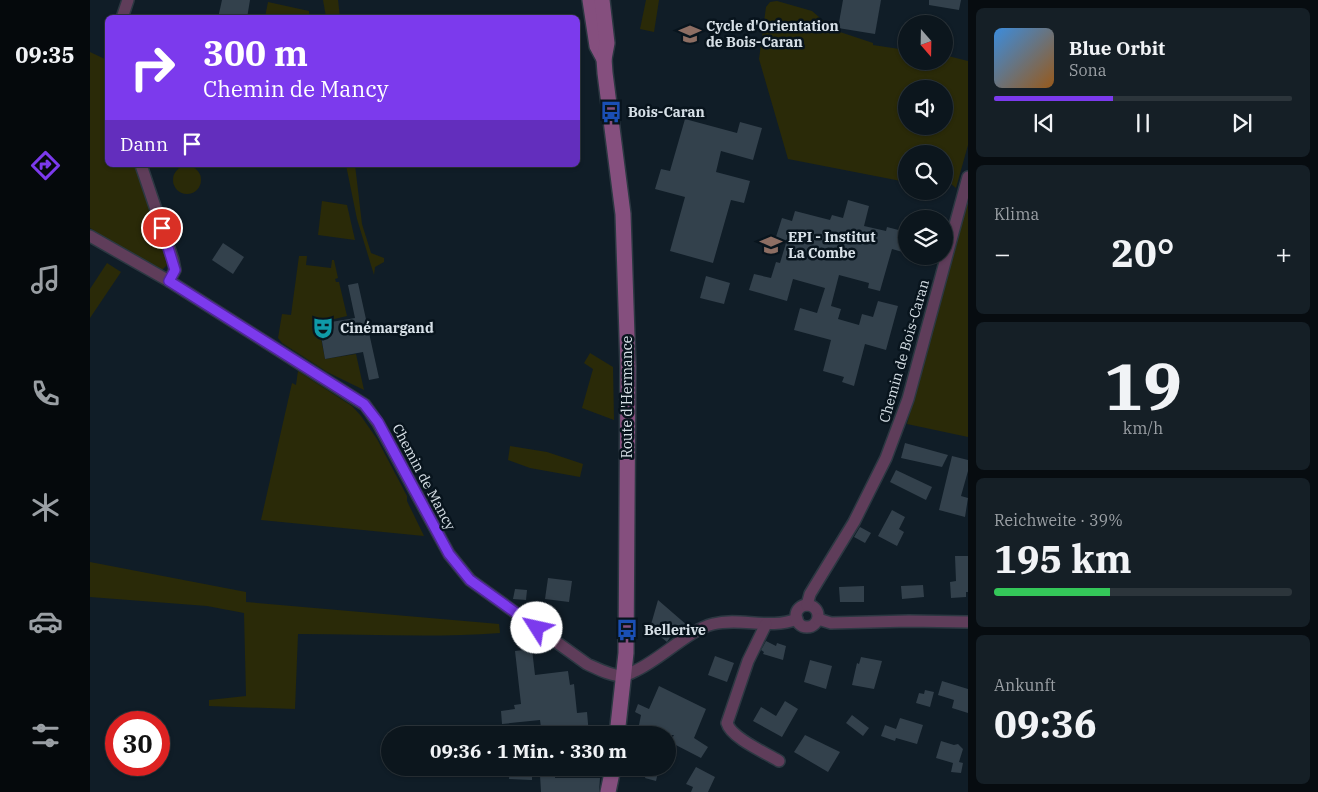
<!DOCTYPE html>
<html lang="de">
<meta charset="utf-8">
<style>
:root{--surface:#0c161d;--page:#151f26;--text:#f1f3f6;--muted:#9a9fa4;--line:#2c353b;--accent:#7c3aed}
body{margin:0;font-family:"IBM Plex Serif",serif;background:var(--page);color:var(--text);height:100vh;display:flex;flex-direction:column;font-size:19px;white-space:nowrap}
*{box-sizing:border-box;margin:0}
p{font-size:16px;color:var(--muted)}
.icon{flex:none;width:28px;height:28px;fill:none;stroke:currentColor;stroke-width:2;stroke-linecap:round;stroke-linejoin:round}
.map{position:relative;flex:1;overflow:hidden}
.drawer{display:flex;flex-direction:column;gap:8px;padding:8px;background:#070c10;width:350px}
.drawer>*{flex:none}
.banner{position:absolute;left:15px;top:15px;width:475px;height:152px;border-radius:8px;box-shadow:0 1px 4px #0004,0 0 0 1px var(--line);background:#7c3aed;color:#fff;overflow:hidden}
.needle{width:32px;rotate:160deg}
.buttons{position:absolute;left:808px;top:15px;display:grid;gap:10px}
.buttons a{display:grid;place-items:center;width:55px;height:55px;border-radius:50%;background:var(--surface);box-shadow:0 1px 4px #0004,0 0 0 1px var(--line);font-size:25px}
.speed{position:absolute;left:15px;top:711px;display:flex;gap:10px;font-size:25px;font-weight:700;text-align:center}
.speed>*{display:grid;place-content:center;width:65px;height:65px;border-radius:50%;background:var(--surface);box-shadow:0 1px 4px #0004,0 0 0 1px var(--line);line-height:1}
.speed .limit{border:8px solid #d22;background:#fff;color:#111}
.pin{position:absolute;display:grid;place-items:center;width:42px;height:42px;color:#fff;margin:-21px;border:2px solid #fff;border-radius:50%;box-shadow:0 1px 5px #0007}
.me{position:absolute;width:55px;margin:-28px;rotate:305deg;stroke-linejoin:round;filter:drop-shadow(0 0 4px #0008)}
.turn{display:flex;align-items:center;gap:18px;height:105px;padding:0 15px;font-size:22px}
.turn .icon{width:65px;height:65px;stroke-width:2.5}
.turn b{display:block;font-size:35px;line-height:42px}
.then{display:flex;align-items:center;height:48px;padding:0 15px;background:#0003;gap:10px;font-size:19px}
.big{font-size:38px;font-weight:700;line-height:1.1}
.drawer .widget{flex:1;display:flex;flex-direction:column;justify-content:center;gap:8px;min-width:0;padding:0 18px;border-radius:8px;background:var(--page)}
.drawer .dial{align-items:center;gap:0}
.dial b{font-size:65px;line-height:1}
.song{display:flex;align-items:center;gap:15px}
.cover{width:60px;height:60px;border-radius:8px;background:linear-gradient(135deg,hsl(210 70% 55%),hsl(30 70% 35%))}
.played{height:5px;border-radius:2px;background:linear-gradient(90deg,var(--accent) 40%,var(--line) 40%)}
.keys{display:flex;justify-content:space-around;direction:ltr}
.heat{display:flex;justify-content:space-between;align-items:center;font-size:28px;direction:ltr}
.charge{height:8px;border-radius:4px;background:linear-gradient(90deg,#34c759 39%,var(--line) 0)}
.trip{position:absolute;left:291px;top:726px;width:295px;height:50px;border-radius:25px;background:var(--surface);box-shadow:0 1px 4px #0004,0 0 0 1px var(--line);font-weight:700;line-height:50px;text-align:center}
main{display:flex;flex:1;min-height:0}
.dock{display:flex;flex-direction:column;width:90px;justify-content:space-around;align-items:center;background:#05090c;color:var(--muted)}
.dock .icon{width:35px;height:35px}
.dock .active{color:var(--accent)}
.dock b{font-size:22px;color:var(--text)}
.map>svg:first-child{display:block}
.green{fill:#2a2a08;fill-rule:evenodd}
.building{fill:#33414c}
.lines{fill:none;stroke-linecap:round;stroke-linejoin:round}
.minor-casing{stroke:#2c3842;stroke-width:14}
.secondary-casing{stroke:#2c3842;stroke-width:18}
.minor{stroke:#5f3d5a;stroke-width:11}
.secondary{stroke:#854f7e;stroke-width:15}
.route-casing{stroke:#51269a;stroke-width:12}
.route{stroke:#7c3aed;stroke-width:9}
.labels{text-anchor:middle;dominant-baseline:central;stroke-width:5;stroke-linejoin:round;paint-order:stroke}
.poi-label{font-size:14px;font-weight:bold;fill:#d7e0e7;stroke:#08141d;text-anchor:start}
.street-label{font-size:14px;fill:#d7e0e7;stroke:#08141d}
</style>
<main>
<nav class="dock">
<b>09:35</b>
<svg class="icon active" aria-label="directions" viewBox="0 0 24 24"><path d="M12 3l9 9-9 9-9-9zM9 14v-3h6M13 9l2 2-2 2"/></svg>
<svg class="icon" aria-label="music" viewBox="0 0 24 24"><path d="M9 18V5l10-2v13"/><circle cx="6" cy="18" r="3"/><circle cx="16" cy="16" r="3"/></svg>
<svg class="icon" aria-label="phone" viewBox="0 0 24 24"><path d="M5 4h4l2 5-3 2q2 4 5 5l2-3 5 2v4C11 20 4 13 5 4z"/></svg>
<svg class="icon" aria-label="climate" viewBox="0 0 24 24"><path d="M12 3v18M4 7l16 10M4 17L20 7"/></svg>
<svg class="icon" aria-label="car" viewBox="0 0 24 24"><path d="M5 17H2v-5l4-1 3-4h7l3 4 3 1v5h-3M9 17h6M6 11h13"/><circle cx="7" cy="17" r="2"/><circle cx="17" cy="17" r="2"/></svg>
<svg class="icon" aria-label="filters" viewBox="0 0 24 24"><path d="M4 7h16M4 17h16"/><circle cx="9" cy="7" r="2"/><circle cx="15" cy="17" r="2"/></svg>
</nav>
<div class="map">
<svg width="878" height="792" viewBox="0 0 878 792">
<rect width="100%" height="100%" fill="#101d27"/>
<g class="green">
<path d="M 233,0 L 248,0 L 250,17 L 236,17 Z"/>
<path d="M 556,0 L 569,0 L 564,32 L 550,29 Z"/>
<path d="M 687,1 L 722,11 L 744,30 L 783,43 L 783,45 L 816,50 L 816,61 L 854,61 L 854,55 L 878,61 L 878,145 L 866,188 L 861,184 L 854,184 L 854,154 L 816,154 L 816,182 L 698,159 L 669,59 L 676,7 L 680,2 ZM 816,89 L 854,89 L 854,126 L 816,126 Z"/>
<path d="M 178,2 L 219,11 L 219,17 L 175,17 Z"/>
<path d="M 0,52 L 17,60 L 18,165 L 47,165 L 79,263 L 73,269 L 67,271 L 0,228 Z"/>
<path d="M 256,165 L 265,165 L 272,224 L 281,253 L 294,258 L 294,262 L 285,267 L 284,275 L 267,219 Z"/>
<circle cx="97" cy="180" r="14"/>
<path d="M 878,196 L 878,437 L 817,424 Z"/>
<path d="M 232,201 L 257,205 L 265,240 L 228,235 Z"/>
<path d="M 209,256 L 217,256 L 216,265 L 241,268 L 242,260 L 244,260 L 248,278 L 245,279 L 246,282 L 249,282 L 257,316 L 228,323 L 235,359 L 266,354 L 274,390 L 237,372 L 192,343 L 188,338 L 192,314 L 201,315 Z"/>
<path d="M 17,263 L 31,272 L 0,318 L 0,289 Z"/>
<path d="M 500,353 L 523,367 L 524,420 L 492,408 L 503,369 L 494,363 Z"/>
<path d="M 208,371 L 262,406 L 271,416 L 287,439 L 317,496 L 317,501 L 334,536 L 171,520 L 202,383 L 206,385 Z"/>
<path d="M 420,446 L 457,452 L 493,464 L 490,477 L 440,468 L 418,460 Z"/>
<path d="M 0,562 L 156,592 L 156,602 L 409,624 L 410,633 C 343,638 276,634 208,634 L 205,709 L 119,706 L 119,700 L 156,696 L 154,613 L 117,606 L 0,597 Z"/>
</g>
<g class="building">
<path d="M 132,0 L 160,0 L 157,18 L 128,18 Z"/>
<path d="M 753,0 L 791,0 L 785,34 L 748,28 Z"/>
<path d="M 839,0 L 871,0 L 869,10 L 839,5 Z"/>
<path d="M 595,119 L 647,133 L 650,122 L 672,128 L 663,160 L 631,151 L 626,172 L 660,181 L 654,203 L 641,200 L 623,263 L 580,251 L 595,197 L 565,189 L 571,169 L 580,171 Z"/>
<path d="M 758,200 L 779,206 L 774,226 L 796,231 L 797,227 L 816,232 L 816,253 L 802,249 L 790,291 L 778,288 L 779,283 L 749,275 L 741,306 L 751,309 L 748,319 L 769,325 L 772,314 L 783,317 L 788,301 L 808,306 L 796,350 L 775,344 L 764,386 L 752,382 L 754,377 L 733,371 L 741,340 L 704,330 L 710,308 L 727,313 L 735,288 L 703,279 L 697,301 L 659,290 L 664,274 L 681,278 L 686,262 L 690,263 L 696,243 L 685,240 L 692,218 L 702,221 L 705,211 L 740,220 L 742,215 L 753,218 Z"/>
<path d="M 133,243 L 154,257 L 143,274 L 122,260 Z"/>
<path d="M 616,276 L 640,283 L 634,304 L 610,298 Z"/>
<path d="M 268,283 L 289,378 L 279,380 L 273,352 L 235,359 L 229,324 L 265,318 L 258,285 Z"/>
<path d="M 815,443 L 858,455 L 852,467 L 811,458 Z"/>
<path d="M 862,456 L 878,460 L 878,471 L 871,496 L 878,498 L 875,517 L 849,510 Z"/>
<path d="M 806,470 L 842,487 L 836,500 L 800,482 Z"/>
<path d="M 802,510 L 815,517 L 809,529 L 814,532 L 807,546 L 788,536 Z"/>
<path d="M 770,527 L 781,533 L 775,543 L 764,537 Z"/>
<path d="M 865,556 L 878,556 L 878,592 L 876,592 L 876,597 L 861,598 L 860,582 L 866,581 Z"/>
<path d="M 458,578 L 482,581 L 479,602 L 455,599 Z"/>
<path d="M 833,585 L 834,597 L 812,599 L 811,586 Z"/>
<path d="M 774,586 L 774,602 L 750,602 L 749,587 Z"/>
<path d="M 425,589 L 437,590 L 436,600 L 423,599 Z"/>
<path d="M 568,600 L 598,626 L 591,632 L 587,627 L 577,642 L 560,628 Z"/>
<path d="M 676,641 L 686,646 L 687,643 L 696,646 L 693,660 L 673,654 L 674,652 L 671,650 Z"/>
<path d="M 442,649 L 445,675 L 478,671 L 480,685 L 484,684 L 487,713 L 497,712 L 499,735 L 452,735 L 450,720 L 412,724 L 411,711 L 425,709 L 424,705 L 431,704 L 425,651 Z"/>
<path d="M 625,656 L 644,663 L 637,682 L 618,675 Z"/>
<path d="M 771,657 L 792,661 L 784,689 L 762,685 L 767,663 L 769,664 Z"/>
<path d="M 720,660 L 742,666 L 736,689 L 714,682 Z"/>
<path d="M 852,681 L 878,689 L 878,713 L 862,708 L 864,700 L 848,695 Z"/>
<path d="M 569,686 L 616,709 L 604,738 L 618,747 L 611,758 L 580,742 L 584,735 L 547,735 L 551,715 L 545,712 L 548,704 L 559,709 Z"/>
<path d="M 835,690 L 844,692 L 840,707 L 826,703 L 829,693 L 834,694 Z"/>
<path d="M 695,701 L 708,709 L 692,737 L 663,721 L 671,707 L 686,716 Z"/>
<path d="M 762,715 L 779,728 L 773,736 L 756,723 Z"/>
<path d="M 810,718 L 833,725 L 827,744 L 806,738 L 805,741 L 791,736 L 795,725 L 806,729 Z"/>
<path d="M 715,735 L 750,752 L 738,772 L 704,752 Z"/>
<path d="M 851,741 L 864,745 L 868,744 L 873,749 L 869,762 L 873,763 L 871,773 L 861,772 L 863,763 L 846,758 Z"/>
<path d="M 606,767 L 625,777 L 618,792 L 601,792 L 603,787 L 596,784 Z"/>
<path d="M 420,768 L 442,768 L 442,780 L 419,779 Z"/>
<path d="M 558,768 L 569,768 L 566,781 L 555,778 Z"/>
<path d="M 450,775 L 465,775 L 465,778 L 510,778 L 509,792 L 451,792 Z"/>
</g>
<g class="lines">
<g class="minor-casing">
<g id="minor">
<path d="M 32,18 L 38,0"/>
<path d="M 51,165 L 83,260 L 85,270 L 79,281"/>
<path d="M 0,236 L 79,281 L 275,405 L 288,423 L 359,554 L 380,580 L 497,664 C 508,669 521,676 533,676 C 538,675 543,672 547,670 C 572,658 599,630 623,624 C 650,617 680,630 707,619"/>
<circle cx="717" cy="616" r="11"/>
<path d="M 717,605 L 720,594 L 764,522 L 796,458 L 818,399 L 878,177"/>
<path d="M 728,619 L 741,623 L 819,621 L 878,622"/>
<path d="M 676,624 L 658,661 L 637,723 C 641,738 676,753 689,761"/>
</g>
</g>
<g class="secondary-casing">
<g id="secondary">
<path d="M 500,0 L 507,46 L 514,59"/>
<path d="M 512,0 L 517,43 L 514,59 L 515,73 L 533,214 L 538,367 L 536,653 L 527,735"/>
<path d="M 518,792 L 523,768"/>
</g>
</g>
<use href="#minor" class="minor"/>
<use href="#secondary" class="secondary"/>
</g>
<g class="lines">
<g class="route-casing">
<path id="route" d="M 72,228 L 85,270 L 79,281 L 274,404 L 288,422 L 359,554 L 380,580 L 447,628"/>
</g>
<use href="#route" class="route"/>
</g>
<defs>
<g id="school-bare" transform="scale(1.725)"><path d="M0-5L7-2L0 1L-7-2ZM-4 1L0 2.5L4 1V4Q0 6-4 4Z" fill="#8d6e63" stroke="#08141d" stroke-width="2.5" paint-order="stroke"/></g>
<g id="bus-bare" transform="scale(1.725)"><path d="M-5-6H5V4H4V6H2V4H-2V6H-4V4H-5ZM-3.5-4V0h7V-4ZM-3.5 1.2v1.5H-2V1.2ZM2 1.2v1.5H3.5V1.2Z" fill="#1a4fb4" stroke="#08141d" stroke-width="2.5" paint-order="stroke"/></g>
<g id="theatre-bare" transform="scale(1.725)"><path d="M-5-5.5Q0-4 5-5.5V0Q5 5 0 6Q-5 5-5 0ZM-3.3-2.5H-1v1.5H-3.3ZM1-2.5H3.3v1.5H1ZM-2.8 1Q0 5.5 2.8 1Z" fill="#0f9aa8" stroke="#08141d" stroke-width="2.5" paint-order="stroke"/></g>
</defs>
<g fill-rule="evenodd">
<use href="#school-bare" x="600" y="34"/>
<use href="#bus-bare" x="521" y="112"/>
<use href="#school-bare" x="681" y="245"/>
<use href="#theatre-bare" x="233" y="328"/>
<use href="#bus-bare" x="537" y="630"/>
</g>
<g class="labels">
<g class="poi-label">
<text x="616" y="26">Cycle d'Orientation<tspan x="616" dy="16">de Bois-Caran</tspan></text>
<text x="538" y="112">Bois-Caran</text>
<text x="698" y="237">EPI - Institut<tspan x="698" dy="16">La Combe</tspan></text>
<text x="250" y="328">Cinémargand</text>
<text x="554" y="630">Bellerive</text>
</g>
<g class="street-label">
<text transform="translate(814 351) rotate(-74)">Chemin de Bois-Caran</text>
<text transform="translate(537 397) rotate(-90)">Route d'Hermance</text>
<text transform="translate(334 477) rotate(62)">Chemin de Mancy</text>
</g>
</g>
</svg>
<div class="buttons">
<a><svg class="needle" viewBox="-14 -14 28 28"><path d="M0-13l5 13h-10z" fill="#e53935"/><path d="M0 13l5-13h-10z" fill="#9a9fa4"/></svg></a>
<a><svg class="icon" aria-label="sound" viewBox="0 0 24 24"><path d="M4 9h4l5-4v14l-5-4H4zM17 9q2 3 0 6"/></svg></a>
<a><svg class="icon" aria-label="search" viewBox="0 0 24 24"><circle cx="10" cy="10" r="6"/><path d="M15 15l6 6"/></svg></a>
<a><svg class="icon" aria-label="layers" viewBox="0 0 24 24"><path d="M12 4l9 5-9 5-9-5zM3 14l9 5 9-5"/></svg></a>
</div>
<div class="speed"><div class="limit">30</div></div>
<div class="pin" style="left:72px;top:228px;background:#d93025"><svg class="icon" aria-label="arrive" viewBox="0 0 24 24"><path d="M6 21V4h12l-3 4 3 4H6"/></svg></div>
<svg class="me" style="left:447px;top:628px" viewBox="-20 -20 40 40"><circle r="19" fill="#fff"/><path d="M0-13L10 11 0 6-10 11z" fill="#7c3aed"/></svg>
<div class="trip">09:36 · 1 Min. · 330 m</div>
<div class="banner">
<div class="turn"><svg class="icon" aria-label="right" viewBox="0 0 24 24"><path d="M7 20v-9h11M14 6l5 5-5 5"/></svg><div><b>300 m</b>Chemin de Mancy</div></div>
<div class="then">Dann<svg class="icon" aria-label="arrive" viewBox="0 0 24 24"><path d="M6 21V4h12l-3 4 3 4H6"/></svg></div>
</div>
</div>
<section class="drawer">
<div class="widget">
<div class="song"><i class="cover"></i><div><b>Blue Orbit</b><p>Sona</p></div></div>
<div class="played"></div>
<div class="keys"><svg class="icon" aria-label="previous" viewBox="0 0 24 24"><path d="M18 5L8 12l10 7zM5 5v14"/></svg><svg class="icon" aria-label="pause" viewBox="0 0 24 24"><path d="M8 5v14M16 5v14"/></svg><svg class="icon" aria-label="next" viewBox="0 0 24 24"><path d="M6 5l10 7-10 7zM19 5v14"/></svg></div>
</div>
<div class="widget"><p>Klima</p>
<div class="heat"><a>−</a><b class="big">20°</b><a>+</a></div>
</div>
<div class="widget dial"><b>19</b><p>km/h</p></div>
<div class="widget"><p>Reichweite · 39%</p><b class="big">195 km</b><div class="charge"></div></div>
<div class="widget"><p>Ankunft</p><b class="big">09:36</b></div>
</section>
</main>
